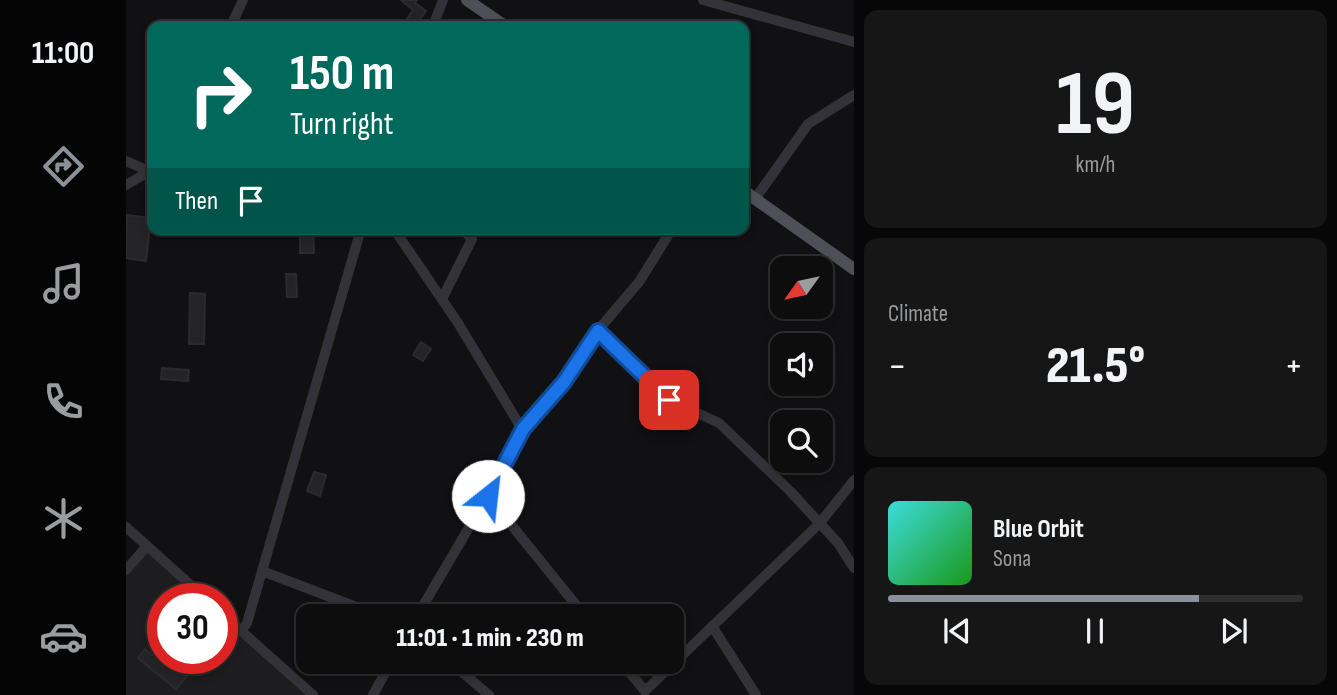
<!DOCTYPE html>
<meta charset="utf-8">
<style>
:root{--surface:#0d0d0e;--page:#161617;--text:#f1f3f6;--muted:#9a9c9e;--line:#2d2d2e;--accent:#8c9099}
body{margin:0;font-family:"Sofia Sans Condensed",sans-serif;background:var(--page);color:var(--text);height:100vh;display:flex;flex-direction:column;font-size:26px;white-space:nowrap}
*{box-sizing:border-box;margin:0}
p{font-size:23px;color:var(--muted)}
.icon{flex:none;width:38px;height:38px;fill:none;stroke:currentColor;stroke-width:2;stroke-linecap:round;stroke-linejoin:round}
.map{position:relative;flex:1;overflow:hidden}
.panel{display:flex;flex-direction:column;gap:10px;padding:10px;background:#070708;width:483px}
.panel>*{flex:none}
.banner{position:absolute;left:21px;top:21px;width:602px;height:214px;border-radius:14px;box-shadow:0 4px 10px #0003,0 0 0 2px var(--line);background:#00695c;color:#fff;overflow:hidden}
.needle{width:46px;rotate:237deg}
.fabs{position:absolute;left:644px;top:256px;display:grid;gap:14px}
.fabs a{display:grid;place-items:center;width:63px;height:63px;border-radius:14px;background:var(--surface);box-shadow:0 4px 10px #0003,0 0 0 2px var(--line);font-size:35px}
.speed{position:absolute;left:21px;top:583px;display:flex;gap:14px;font-size:35px;font-weight:700;text-align:center}
.speed>*{display:grid;place-content:center;width:91px;height:91px;border-radius:50%;background:var(--surface);box-shadow:0 4px 10px #0003,0 0 0 2px var(--line);line-height:1}
.speed .limit{border:10px solid #d22;background:#fff;color:#111}
.pin{position:absolute;display:grid;place-items:center;width:60px;height:60px;color:#fff;margin:-30px;border-radius:14px;box-shadow:0 4px 10px #0006}
.me{position:absolute;width:77px;margin:-38px;rotate:29deg;stroke-linejoin:round;filter:drop-shadow(0 0 5px #0008)}
.turn{display:flex;align-items:center;gap:24px;height:147px;padding:0 28px;font-size:32px}
.turn .icon{width:91px;height:91px;stroke-width:2.5}
.turn b{display:block;font-size:49px;line-height:60px}
.then{display:flex;align-items:center;height:66px;padding:0 28px;background:#0003;gap:14px;font-size:26px}
.big{font-size:52px;font-weight:800;line-height:1.1}
.panel .tile{flex:1;display:flex;flex-direction:column;justify-content:center;gap:10px;min-width:0;padding:0 24px;border-radius:14px;background:var(--page)}
.panel .dial{align-items:center;gap:0}
.dial b{font-size:91px;line-height:1}
.song{display:flex;align-items:center;gap:21px}
.cover{width:84px;height:84px;border-radius:10px;background:linear-gradient(135deg,hsl(180 70% 55%),hsl(120 70% 35%))}
.played{height:7px;border-radius:4px;background:linear-gradient(90deg,var(--accent) 75%,var(--line) 75%)}
.keys{display:flex;justify-content:space-around;direction:ltr}
.heat{display:flex;justify-content:space-between;align-items:center;font-size:38px;direction:ltr}
.trip{position:absolute;left:170px;top:604px;width:388px;height:70px;border-radius:14px;background:var(--surface);box-shadow:0 4px 10px #0003,0 0 0 2px var(--line);font-weight:800;line-height:70px;text-align:center}
main{display:flex;flex:1;min-height:0}
.menu{display:flex;flex-direction:column;width:126px;justify-content:space-around;align-items:center;background:#050506;color:var(--muted)}
.menu .icon{width:49px;height:49px}
.menu .current{color:var(--accent)}
.menu b{font-size:32px;color:var(--text)}
.map>svg:first-child{display:block}
.built{fill:#1d1d20}
.building{fill:#242427;stroke:#2b2b2f;stroke-width:2}
.lines{fill:none;stroke-linecap:round;stroke-linejoin:round}
.minor{stroke:#323238;stroke-width:10}
.major{stroke:#4e4f57;stroke-width:12}
.route-casing{stroke:#114b97;stroke-width:18}
.route{stroke:#1a73e8;stroke-width:12}
</style>
<main>
<nav class="menu">
<b>11:00</b>
<svg class="icon current" aria-label="directions" viewBox="0 0 24 24"><path d="M12 3l9 9-9 9-9-9zM9 14v-3h6M13 9l2 2-2 2"/></svg>
<svg class="icon" aria-label="music" viewBox="0 0 24 24"><path d="M9 18V5l10-2v13"/><circle cx="6" cy="18" r="3"/><circle cx="16" cy="16" r="3"/></svg>
<svg class="icon" aria-label="phone" viewBox="0 0 24 24"><path d="M5 4h4l2 5-3 2q2 4 5 5l2-3 5 2v4C11 20 4 13 5 4z"/></svg>
<svg class="icon" aria-label="climate" viewBox="0 0 24 24"><path d="M12 3v18M4 7l16 10M4 17L20 7"/></svg>
<svg class="icon" aria-label="car" viewBox="0 0 24 24"><path d="M5 17H2v-5l4-1 3-4h7l3 4 3 1v5h-3M9 17h6M6 11h13"/><circle cx="7" cy="17" r="2"/><circle cx="17" cy="17" r="2"/></svg>
</nav>
<div class="map">
<svg width="728" height="695" viewBox="0 0 728 695">
<rect width="100%" height="100%" fill="#111113"/>
<path class="built" d="M 19,551 L 72,598 L 37,598 L 37,658 L 96,658 L 96,621 L 179,695 L 0,695 L 0,573 Z"/>
<g class="building">
<path d="M 275,0 L 291,0 L 289,3 L 300,11 L 289,26 L 276,26 L 287,10 Z"/>
<path d="M 1,215 L 25,218 L 20,261 L 0,258 Z"/>
<path d="M 174,229 L 187,229 L 188,253 L 174,253 Z"/>
<path d="M 160,274 L 170,274 L 171,297 L 161,297 Z"/>
<path d="M 64,293 L 79,294 L 78,344 L 63,344 Z"/>
<path d="M 295,342 L 305,349 L 297,361 L 287,355 Z"/>
<path d="M 36,368 L 63,370 L 62,381 L 35,379 Z"/>
<path d="M 188,472 L 200,475 L 194,496 L 181,491 Z"/>
<path d="M 37,641 L 37,658 L 57,658 L 68,668 L 50,689 L 12,658 L 19,649 L 26,655 Z"/>
</g>
<g class="lines">
<g class="minor">
<path d="M 577,0 L 728,42"/>
<path d="M 105,26 L 117,0"/>
<path d="M 307,26 L 317,0"/>
<path d="M 0,161 L 23,171"/>
<path d="M 0,185 L 26,170"/>
<path d="M 629,199 L 682,124 L 728,95"/>
<path d="M 268,229 L 332,323 L 396,429 L 375,473 L 291,616"/>
<path d="M 316,299 L 346,239 L 336,229"/>
<path d="M 472,331 L 543,400 L 593,423 L 664,491 L 712,543 L 728,568"/>
<path d="M 396,429 L 438,382 L 468,335 L 513,282 L 546,229"/>
<path d="M 362,496 L 459,616"/>
<path d="M 0,527 L 79,598"/>
<path d="M 0,570 L 21,546"/>
<path d="M 136,571 L 254,616"/>
<path d="M 96,614 L 187,695"/>
<path d="M 586,626 L 630,695"/>
<path d="M 115,631 L 121,623 L 235,229"/>
<path d="M 324,662 L 363,695"/>
<path d="M 495,662 L 519,691 L 694,523 L 728,480"/>
<path d="M 247,695 L 265,662"/>
</g>
<g class="major">
<path d="M 341,0 L 379,26"/>
<path d="M 618,191 L 728,269"/>
</g>
</g>
<g class="lines">
<g class="route-casing">
<path id="route" d="M 362,496 L 397,429 L 438,382 L 472,331 L 543,400"/>
</g>
<use href="#route" class="route"/>
</g>
</svg>
<div class="fabs">
<a><svg class="needle" viewBox="-14 -14 28 28"><path d="M0-13l5 13h-10z" fill="#e53935"/><path d="M0 13l5-13h-10z" fill="#9a9c9e"/></svg></a>
<a><svg class="icon" aria-label="sound" viewBox="0 0 24 24"><path d="M4 9h4l5-4v14l-5-4H4zM17 9q2 3 0 6"/></svg></a>
<a><svg class="icon" aria-label="search" viewBox="0 0 24 24"><circle cx="10" cy="10" r="6"/><path d="M15 15l6 6"/></svg></a>
</div>
<div class="speed"><div class="limit">30</div></div>
<div class="pin" style="left:543px;top:400px;background:#d93025"><svg class="icon" aria-label="arrive" viewBox="0 0 24 24"><path d="M6 21V4h12l-3 4 3 4H6"/></svg></div>
<svg class="me" style="left:362px;top:496px" viewBox="-20 -20 40 40"><circle r="19" fill="#fff"/><path d="M0-13L10 11 0 6-10 11z" fill="#1a73e8"/></svg>
<div class="trip">11:01 · 1 min · 230 m</div>
<div class="banner">
<div class="turn"><svg class="icon" aria-label="right" viewBox="0 0 24 24"><path d="M7 20v-9h11M14 6l5 5-5 5"/></svg><div><b>150 m</b>Turn right</div></div>
<div class="then">Then<svg class="icon" aria-label="arrive" viewBox="0 0 24 24"><path d="M6 21V4h12l-3 4 3 4H6"/></svg></div>
</div>
</div>
<section class="panel">
<div class="tile dial"><b>19</b><p>km/h</p></div>
<div class="tile"><p>Climate</p>
<div class="heat"><a>−</a><b class="big">21.5°</b><a>+</a></div>
</div>
<div class="tile">
<div class="song"><i class="cover"></i><div><b>Blue Orbit</b><p>Sona</p></div></div>
<div class="played"></div>
<div class="keys"><svg class="icon" aria-label="previous" viewBox="0 0 24 24"><path d="M18 5L8 12l10 7zM5 5v14"/></svg><svg class="icon" aria-label="pause" viewBox="0 0 24 24"><path d="M8 5v14M16 5v14"/></svg><svg class="icon" aria-label="next" viewBox="0 0 24 24"><path d="M6 5l10 7-10 7zM19 5v14"/></svg></div>
</div>
</section>
</main>
